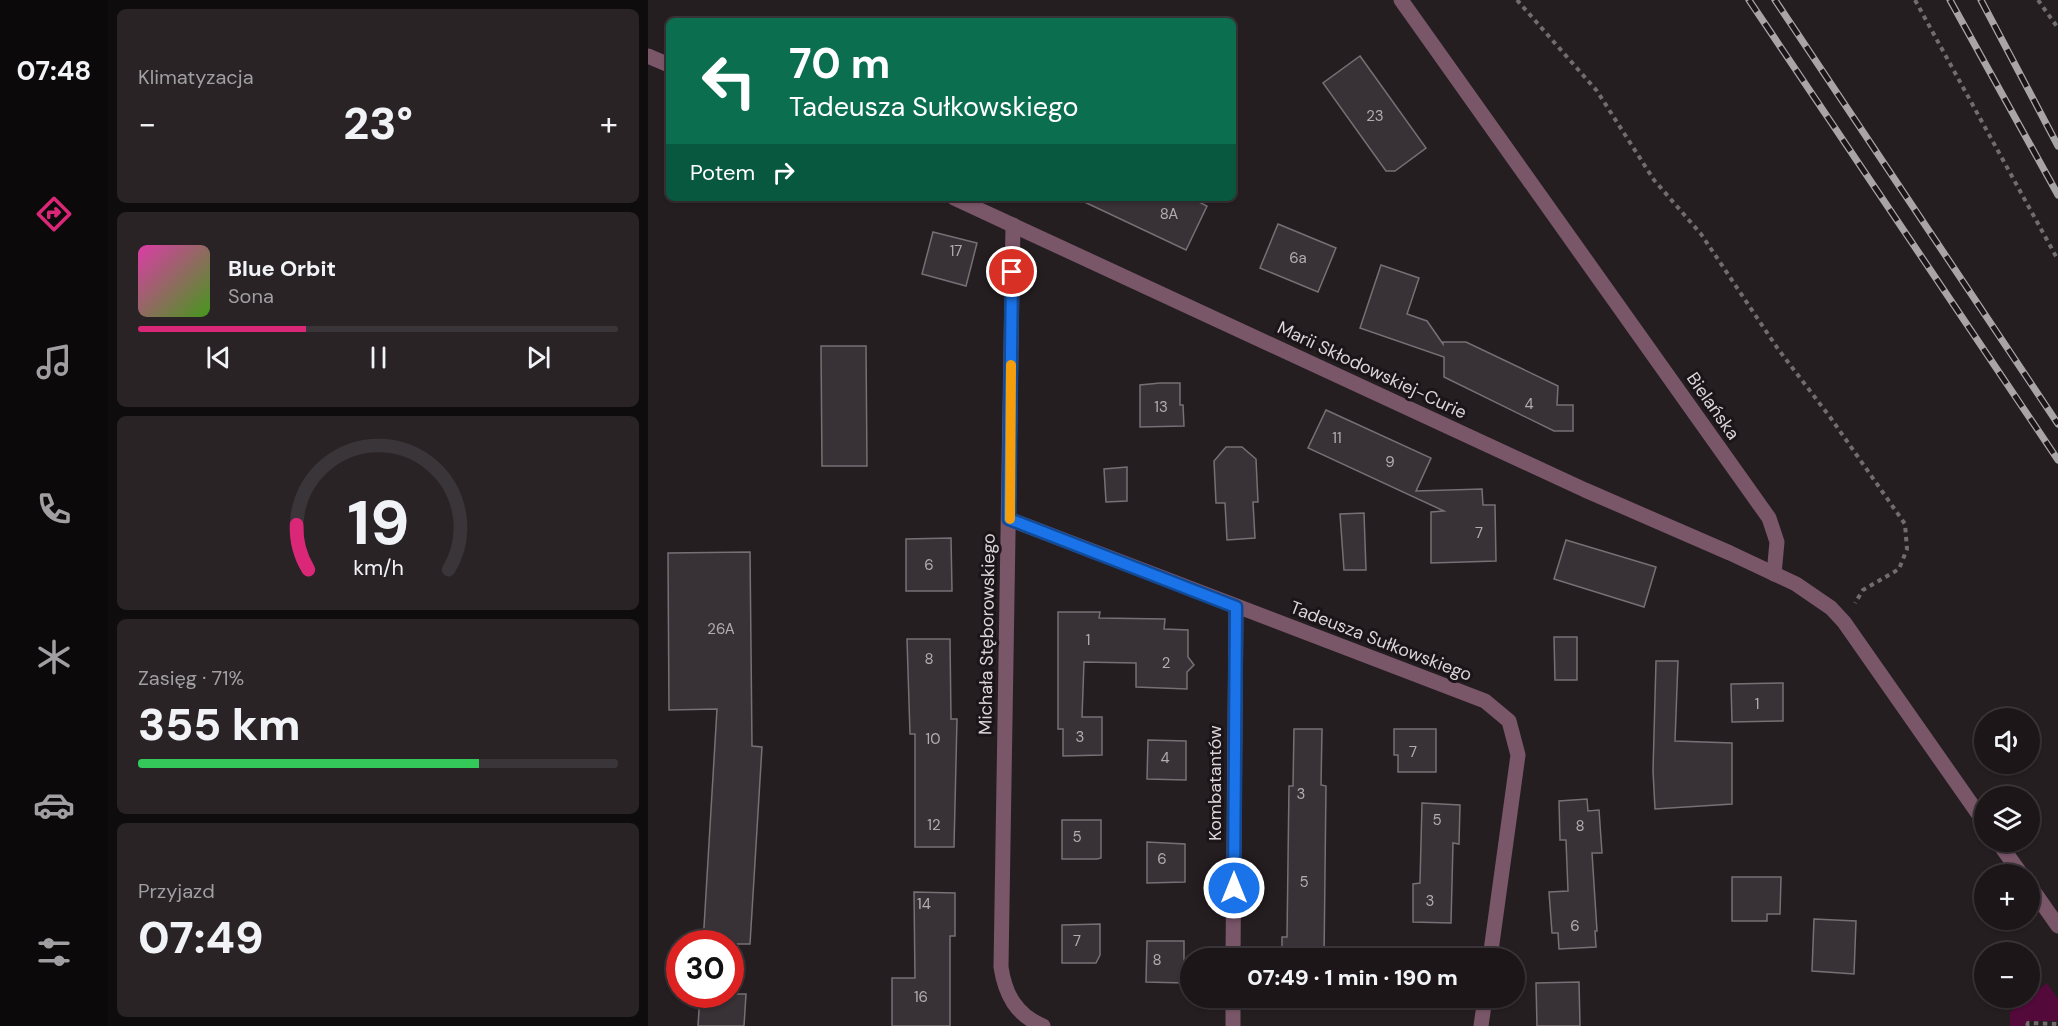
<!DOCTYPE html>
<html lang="pl">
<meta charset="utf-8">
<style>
:root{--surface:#1c1619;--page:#292326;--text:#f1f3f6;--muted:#a09fa2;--line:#3a3538;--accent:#db2777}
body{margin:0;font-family:"DM Sans",sans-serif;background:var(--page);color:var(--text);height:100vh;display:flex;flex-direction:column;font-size:22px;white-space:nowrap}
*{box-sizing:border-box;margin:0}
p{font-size:20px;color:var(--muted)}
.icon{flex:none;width:33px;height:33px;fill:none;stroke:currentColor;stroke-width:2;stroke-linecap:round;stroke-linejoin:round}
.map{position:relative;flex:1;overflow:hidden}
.side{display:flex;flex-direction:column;gap:9px;padding:9px;background:#0f0c0e;width:540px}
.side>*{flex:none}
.hud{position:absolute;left:18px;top:18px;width:570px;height:183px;border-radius:9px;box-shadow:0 2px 4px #0004,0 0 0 2px var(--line);background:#0b6e4f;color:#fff;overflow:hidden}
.buttons{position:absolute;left:1326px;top:708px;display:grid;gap:12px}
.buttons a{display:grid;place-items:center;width:66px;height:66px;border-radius:50%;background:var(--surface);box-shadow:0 2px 4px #0004,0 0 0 2px var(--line);font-size:30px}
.speed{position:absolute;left:18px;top:930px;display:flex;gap:12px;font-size:30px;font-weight:700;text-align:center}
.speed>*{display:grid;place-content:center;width:78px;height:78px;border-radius:50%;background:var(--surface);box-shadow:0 2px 4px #0004,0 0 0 2px var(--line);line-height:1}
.speed .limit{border:9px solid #d22;background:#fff;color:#111}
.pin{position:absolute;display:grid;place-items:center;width:51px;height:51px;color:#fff;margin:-26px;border:3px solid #fff;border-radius:50%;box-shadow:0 2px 6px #0007}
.me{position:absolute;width:66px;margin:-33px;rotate:0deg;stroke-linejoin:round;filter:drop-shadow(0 0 4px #0008)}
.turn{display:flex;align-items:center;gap:21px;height:126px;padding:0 24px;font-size:27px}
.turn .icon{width:78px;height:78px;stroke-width:2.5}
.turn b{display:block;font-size:42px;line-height:51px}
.then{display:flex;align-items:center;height:57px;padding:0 24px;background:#0003;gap:12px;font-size:22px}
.big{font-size:45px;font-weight:800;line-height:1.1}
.side .widget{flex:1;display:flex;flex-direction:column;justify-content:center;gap:9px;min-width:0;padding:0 21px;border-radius:9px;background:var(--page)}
.side .dial{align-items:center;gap:0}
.dial svg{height:156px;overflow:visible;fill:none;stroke:var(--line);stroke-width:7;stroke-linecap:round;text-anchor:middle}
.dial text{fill:var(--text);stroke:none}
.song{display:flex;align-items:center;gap:18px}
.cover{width:72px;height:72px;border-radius:9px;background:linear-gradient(135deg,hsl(320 70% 55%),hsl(100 70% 35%))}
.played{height:6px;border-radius:3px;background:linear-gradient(90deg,var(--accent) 35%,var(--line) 35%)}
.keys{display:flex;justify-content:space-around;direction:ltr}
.heat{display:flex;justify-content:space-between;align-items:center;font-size:33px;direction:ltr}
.charge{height:9px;border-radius:4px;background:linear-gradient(90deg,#34c759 71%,var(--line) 0)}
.trip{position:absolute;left:532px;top:948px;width:345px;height:60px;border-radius:30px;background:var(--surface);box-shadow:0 2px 4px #0004,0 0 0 2px var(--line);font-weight:800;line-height:60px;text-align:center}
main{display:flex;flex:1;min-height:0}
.dock{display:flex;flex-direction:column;width:108px;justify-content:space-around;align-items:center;background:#0b090a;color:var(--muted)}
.dock .icon{width:42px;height:42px}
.dock .on{color:var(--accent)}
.dock b{font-size:27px;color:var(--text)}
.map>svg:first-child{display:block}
.green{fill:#53093a}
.building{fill:#383135;stroke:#786f74;stroke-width:1.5}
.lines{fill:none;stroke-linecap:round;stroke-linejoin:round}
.path{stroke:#716c6e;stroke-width:4;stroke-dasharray:4.5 4.5;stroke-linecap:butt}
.minor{stroke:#7a5669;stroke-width:15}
.rail-casing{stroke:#a9a4a6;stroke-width:7}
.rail{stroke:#1b1418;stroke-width:4.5;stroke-dasharray:14;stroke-linecap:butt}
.route-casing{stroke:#114b97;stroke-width:15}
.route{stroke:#1a73e8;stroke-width:10}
.slow{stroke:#f59e0b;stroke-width:10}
.labels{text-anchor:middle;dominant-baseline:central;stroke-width:6;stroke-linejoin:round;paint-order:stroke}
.number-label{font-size:15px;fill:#b2adaf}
.street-label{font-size:18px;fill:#dad6d8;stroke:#1b1418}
</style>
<main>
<nav class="dock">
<b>07:48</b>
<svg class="icon on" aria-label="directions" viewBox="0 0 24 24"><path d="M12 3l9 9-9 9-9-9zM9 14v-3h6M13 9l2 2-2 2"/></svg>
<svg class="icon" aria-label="music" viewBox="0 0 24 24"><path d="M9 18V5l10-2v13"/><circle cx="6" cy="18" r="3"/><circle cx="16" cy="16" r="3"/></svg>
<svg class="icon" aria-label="phone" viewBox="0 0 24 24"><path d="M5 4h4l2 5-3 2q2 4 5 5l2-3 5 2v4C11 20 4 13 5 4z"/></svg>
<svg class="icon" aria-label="climate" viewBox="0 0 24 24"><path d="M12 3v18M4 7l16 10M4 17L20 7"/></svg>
<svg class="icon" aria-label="car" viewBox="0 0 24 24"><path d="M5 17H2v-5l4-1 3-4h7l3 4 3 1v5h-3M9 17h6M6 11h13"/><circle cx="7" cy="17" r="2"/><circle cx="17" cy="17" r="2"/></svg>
<svg class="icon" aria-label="filters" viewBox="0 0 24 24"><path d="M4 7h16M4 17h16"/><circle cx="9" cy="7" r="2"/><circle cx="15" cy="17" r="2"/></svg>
</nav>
<section class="side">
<div class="widget"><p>Klimatyzacja</p>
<div class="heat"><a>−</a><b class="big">23°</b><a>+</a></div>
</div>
<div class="widget">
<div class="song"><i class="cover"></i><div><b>Blue Orbit</b><p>Sona</p></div></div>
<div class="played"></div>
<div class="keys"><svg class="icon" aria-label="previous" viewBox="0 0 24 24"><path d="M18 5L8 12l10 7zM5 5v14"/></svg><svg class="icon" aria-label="pause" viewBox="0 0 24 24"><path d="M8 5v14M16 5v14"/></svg><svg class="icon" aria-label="next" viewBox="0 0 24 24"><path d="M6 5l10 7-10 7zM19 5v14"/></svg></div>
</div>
<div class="widget dial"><svg viewBox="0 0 100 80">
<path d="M14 69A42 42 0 1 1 86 69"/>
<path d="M14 69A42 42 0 0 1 8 46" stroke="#db2777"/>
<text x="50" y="56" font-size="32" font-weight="700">19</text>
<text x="50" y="72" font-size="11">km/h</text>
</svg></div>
<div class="widget"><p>Zasięg · 71%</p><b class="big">355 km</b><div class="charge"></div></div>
<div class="widget"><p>Przyjazd</p><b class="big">07:49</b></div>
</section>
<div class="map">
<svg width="1410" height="1026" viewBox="0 0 1410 1026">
<rect width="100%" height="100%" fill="#251e21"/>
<path class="green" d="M 1399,983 L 1410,999 L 1410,1021 L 1378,1021 L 1377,1026 L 1362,1026 L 1362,1012 Z"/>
<g class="building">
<path d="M 712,56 L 778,148 L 747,171 L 738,171 L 675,83 Z"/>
<path d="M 428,198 L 543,198 L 559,206 L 538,250 Z"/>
<path d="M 630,224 L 688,248 L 670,292 L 612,268 Z"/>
<path d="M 285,232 L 329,243 L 318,286 L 274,274 Z"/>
<path d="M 733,265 L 771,278 L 759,314 L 779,321 L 795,344 L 795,342 L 818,342 L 910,386 L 909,405 L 925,405 L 925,431 L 906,431 L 796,377 L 796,357 L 712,328 Z"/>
<path d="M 173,346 L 218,346 L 219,466 L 174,466 Z"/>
<path d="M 512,383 L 532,383 L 532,405 L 535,405 L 536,426 L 492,427 L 492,385 Z"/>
<path d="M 678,410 L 783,458 L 768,491 L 834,489 L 835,505 L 847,505 L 848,561 L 783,563 L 783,512 L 796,511 L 660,448 Z"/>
<path d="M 578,447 L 594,447 L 608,459 L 610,502 L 605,502 L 607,538 L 579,540 L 577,503 L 568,503 L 566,461 Z"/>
<path d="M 479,467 L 479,501 L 458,502 L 456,469 Z"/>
<path d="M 716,513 L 718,570 L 696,570 L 692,514 Z"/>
<path d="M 303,538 L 304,591 L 258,591 L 258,539 Z"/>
<path d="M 918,540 L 1008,567 L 996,607 L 906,579 Z"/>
<path d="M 102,552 L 104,746 L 114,747 L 102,944 L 55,944 L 69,709 L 21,710 L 20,553 Z"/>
<path d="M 410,612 L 452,612 L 451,618 L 517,619 L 516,629 L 540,630 L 540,657 L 546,665 L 539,672 L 539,689 L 488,687 L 488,663 L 436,662 L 434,717 L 454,717 L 454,755 L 415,756 L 415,729 L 410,729 Z"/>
<path d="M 906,637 L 929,637 L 929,680 L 907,680 Z"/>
<path d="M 259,639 L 302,639 L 303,719 L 309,719 L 306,847 L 267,847 L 267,734 L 262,734 Z"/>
<path d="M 1008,661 L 1030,661 L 1027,741 L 1084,743 L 1084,804 L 1007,809 L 1005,771 Z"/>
<path d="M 1135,683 L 1135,721 L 1084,722 L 1083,684 Z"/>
<path d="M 646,729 L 674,729 L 673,785 L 678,786 L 676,958 L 634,958 L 634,937 L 639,937 L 641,786 L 645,786 Z"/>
<path d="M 746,729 L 788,729 L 788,772 L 750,772 L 750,755 L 746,755 Z"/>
<path d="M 500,740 L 538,741 L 538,780 L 499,779 Z"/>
<path d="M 939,799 L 940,811 L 951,810 L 954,853 L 944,853 L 949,931 L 947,931 L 948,947 L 911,949 L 910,933 L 904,933 L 901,892 L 920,891 L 918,840 L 912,840 L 911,801 Z"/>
<path d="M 774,803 L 812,805 L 811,844 L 805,843 L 803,923 L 765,922 L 765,884 L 772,883 Z"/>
<path d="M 414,820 L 453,820 L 453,858 L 449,859 L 414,859 Z"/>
<path d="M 499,842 L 537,844 L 537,882 L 499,883 Z"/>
<path d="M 1084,877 L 1133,877 L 1132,914 L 1119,914 L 1119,921 L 1084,921 Z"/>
<path d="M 266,892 L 307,893 L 307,936 L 302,936 L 302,1026 L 244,1026 L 244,978 L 267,978 Z"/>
<path d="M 1166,919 L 1208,921 L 1206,974 L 1164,971 Z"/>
<path d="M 452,924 L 452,955 L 448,963 L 414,963 L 414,925 Z"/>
<path d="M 499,941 L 536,941 L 536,983 L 498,982 Z"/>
<path d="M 931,982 L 932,1026 L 889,1026 L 888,983 Z"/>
<path d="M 52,994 L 98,994 L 96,1026 L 50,1026 Z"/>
</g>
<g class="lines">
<g class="path">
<path d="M 869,0 L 949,91 L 1006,180 L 1053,234 L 1130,349 L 1182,417 L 1257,524 L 1259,549 L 1251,569 L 1215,590 L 1207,603"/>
<path d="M 1267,0 L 1410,260"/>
<path d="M 1390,0 L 1410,28"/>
<path d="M 1379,1026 L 1380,1023 L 1410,1024"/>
</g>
<g class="minor">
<path d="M 753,0 L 1121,518 L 1129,542 L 1126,574"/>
<path d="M 0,56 L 21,65"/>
<path d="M 306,198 L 937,490 L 1082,553 L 1148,584 L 1183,608 L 1196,622 L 1336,822"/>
<path d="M 365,225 L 353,967 C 357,994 368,1015 395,1026"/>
<path d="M 361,519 L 837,701 L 861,721 L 870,755 L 842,958"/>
<path d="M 1350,842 L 1373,874"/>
<path d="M 1382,886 L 1410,926"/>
<path d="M 585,958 L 588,607"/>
<path d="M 585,1026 L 585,998"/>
<path d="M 833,1026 L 837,998"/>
</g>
<g class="rail-casing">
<g id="rail">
<path d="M 1101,0 L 1410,460"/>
<path d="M 1127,0 L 1410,424"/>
<path d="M 1302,0 L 1410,195"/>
<path d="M 1333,0 L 1410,146"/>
</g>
</g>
<use href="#rail" class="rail"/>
</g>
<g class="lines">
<g class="route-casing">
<path id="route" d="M 364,272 L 361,519 L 588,607 L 586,888"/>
</g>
<use href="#route" class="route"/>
<path class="slow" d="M 362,519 L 363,365"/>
</g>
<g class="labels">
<g class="number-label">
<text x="727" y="116">23</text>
<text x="521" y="214">8A</text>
<text x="308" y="251">17</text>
<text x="650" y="258">6a</text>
<text x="881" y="404">4</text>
<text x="513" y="407">13</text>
<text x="689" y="438">11</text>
<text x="742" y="462">9</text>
<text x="831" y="533">7</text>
<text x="281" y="565">6</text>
<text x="73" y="629">26A</text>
<text x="440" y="640">1</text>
<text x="281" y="659">8</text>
<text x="518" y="663">2</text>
<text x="1109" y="704">1</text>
<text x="432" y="737">3</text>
<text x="285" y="739">10</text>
<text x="765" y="752">7</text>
<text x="517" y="758">4</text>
<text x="653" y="794">3</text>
<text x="789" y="820">5</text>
<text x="286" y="825">12</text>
<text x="932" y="826">8</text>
<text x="429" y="837">5</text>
<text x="514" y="859">6</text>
<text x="656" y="882">5</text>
<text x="782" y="901">3</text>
<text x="276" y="904">14</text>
<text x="927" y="926">6</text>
<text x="429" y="941">7</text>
<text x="509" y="960">8</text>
<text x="273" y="997">16</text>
</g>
<g class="street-label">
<text transform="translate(724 370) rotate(25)">Marii Skłodowskiej-Curie</text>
<text transform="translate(1065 406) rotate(55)">Bielańska</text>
<text transform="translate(339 634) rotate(-89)">Michała Stęborowskiego</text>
<text transform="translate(733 641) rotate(21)">Tadeusza Sułkowskiego</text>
<text transform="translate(567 783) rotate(-90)">Kombatantów</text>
</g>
</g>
</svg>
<div class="buttons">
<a><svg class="icon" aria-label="sound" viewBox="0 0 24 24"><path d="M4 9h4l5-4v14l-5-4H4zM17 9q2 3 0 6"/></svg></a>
<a><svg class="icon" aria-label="layers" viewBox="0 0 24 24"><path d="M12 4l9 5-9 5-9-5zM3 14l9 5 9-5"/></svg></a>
<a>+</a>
<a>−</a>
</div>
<div class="speed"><div class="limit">30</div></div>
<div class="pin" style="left:364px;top:272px;background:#d93025"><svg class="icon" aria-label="arrive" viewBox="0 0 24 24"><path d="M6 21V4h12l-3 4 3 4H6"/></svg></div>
<svg class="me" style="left:586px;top:888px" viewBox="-20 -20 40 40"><circle r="17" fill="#1a73e8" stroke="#fff" stroke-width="3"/><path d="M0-11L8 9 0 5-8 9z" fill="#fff"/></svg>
<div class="trip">07:49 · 1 min · 190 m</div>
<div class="hud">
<div class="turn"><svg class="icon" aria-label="left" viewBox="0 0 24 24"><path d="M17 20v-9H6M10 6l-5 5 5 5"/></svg><div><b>70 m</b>Tadeusza Sułkowskiego</div></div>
<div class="then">Potem<svg class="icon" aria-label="right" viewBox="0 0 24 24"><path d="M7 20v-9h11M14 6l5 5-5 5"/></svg></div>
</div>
</div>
</main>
